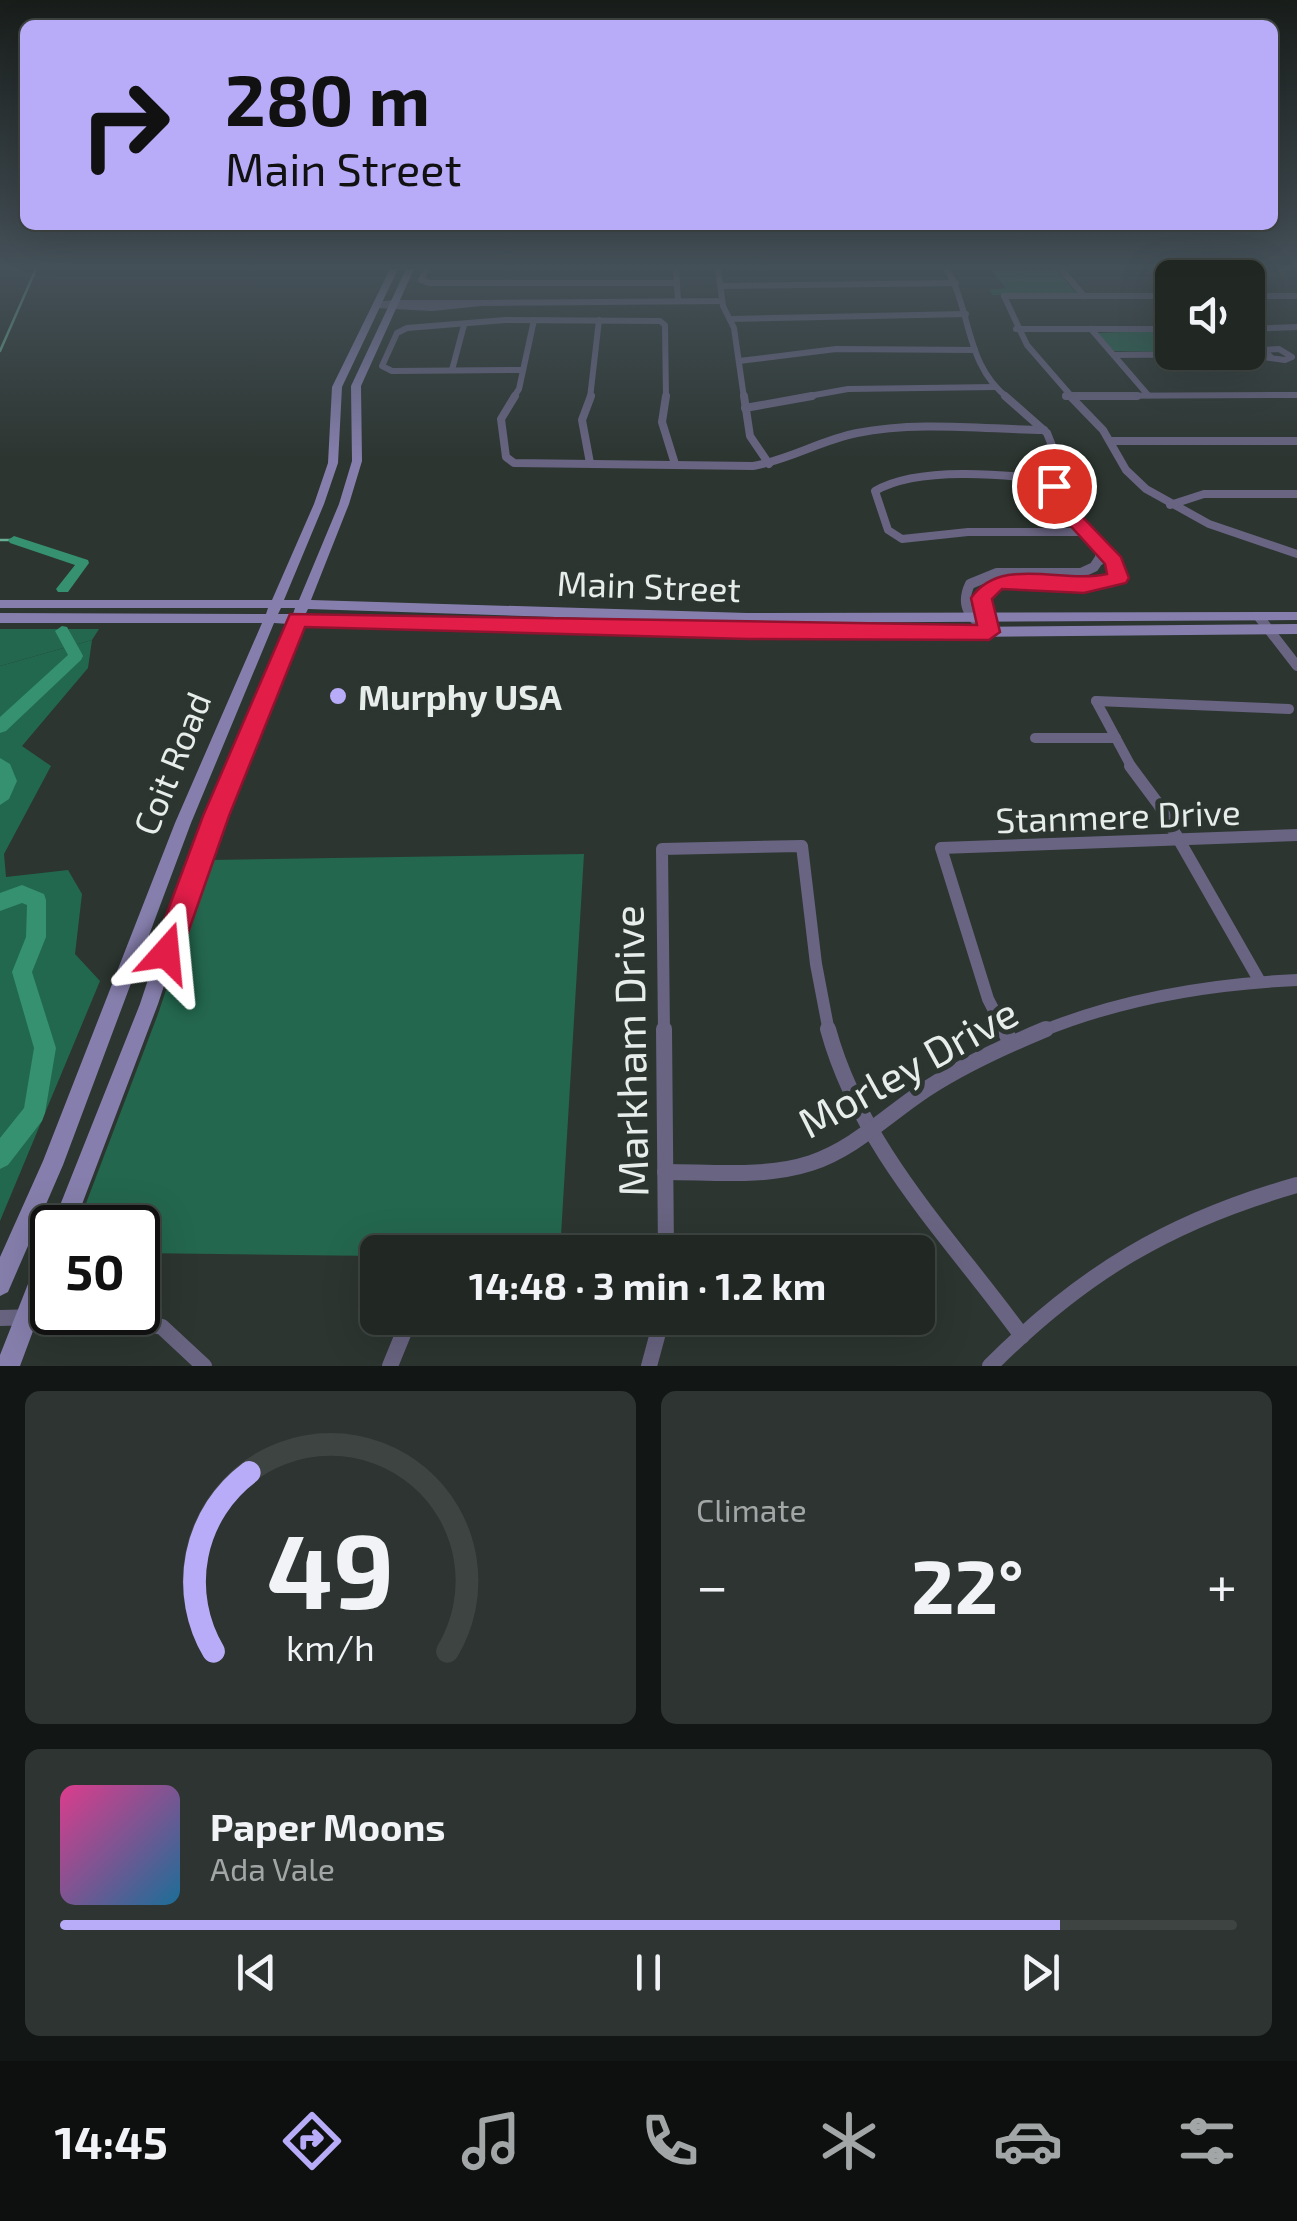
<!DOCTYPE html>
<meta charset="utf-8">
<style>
:root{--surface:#212824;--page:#2d3431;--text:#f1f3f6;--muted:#a2a6a6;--line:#3e4441;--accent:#b8abf7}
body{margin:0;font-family:"Exo 2",sans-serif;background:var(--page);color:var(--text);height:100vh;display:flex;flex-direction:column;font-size:38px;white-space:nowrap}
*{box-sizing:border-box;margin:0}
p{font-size:32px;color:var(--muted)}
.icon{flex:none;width:55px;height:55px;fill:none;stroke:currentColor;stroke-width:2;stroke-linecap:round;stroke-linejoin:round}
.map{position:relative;height:1366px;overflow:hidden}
.details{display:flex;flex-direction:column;gap:25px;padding:25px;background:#121614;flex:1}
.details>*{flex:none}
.top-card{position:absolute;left:20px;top:20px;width:1258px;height:210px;border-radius:15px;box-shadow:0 10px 40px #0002,0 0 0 2px var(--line);background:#b8abf7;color:#111;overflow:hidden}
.fabs{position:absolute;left:1155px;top:260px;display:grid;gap:20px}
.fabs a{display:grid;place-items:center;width:110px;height:110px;border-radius:15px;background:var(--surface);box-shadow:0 10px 40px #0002,0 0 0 2px var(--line);font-size:50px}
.speed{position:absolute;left:30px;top:1205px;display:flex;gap:20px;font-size:50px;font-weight:700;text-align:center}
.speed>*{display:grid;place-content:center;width:130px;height:130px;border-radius:50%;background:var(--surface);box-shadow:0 10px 40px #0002,0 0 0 2px var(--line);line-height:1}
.speed .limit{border:5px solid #111;border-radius:15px;background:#fff;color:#111}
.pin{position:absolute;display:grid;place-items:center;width:85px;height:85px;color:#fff;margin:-42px;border:5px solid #fff;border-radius:50%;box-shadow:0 2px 10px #0007}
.me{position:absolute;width:110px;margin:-55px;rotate:18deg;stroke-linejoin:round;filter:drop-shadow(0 0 8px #0008)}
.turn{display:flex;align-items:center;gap:35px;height:210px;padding:0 40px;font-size:45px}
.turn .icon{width:130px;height:130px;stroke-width:2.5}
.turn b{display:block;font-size:70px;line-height:85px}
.big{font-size:75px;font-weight:700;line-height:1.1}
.details .widget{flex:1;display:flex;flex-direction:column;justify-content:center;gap:15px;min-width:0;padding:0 35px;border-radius:15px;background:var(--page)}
.details .dial{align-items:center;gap:0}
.dial svg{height:260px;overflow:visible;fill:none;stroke:var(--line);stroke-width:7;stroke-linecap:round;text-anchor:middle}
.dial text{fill:var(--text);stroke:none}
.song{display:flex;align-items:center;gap:30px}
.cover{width:120px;height:120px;border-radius:15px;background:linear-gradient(135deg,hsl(330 70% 55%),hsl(200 70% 35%))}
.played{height:10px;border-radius:5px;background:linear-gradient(90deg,var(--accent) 85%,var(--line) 85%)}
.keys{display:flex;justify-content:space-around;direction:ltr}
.heat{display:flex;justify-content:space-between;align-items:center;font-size:55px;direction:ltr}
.details .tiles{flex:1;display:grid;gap:25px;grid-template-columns:1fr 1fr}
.widget:last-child{grid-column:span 2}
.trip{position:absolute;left:360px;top:1235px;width:575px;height:100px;border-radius:15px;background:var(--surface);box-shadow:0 10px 40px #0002,0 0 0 2px var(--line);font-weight:700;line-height:100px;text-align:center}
.tabs{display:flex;height:160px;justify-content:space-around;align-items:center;background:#0d100e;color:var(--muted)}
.tabs .icon{width:70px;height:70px}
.tabs .selected{color:var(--accent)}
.tabs b{font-size:45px;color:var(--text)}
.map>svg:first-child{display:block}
.green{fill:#23674e}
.forest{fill:#21684e}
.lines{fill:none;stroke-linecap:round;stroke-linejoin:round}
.stream{stroke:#6aad95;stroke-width:2.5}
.river{fill:#359170;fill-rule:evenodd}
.street-far4{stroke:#686481;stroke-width:6}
.street-far3{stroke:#686481;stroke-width:8}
.street-far2{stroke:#686481;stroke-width:10}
.street-far1{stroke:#686481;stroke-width:12}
.street{stroke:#686481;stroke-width:16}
.secondary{fill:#867fad;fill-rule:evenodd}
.route{fill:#e11d48;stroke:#92132f;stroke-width:2.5}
.poi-dot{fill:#b8abf7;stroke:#2c3530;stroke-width:4}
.labels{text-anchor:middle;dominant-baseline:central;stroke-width:10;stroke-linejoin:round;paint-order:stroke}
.street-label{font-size:35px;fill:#e7edea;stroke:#2c3530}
.poi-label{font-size:35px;font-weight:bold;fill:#e7edea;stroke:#2c3530;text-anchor:start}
.near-street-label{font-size:42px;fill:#e7edea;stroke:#2c3530}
</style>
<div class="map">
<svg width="1297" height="1366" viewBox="0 0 1297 1366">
<rect width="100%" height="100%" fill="#2c3530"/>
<g class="green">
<path d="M 990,269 L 1056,269 L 1076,293 L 993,295 L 989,290 L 1006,288 Z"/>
<path d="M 1172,330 L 1172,352 L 1114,351 L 1098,333 Z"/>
<path d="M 0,629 L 99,629 L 92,640 L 0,666 Z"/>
<path d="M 584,854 L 560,1252 L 378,1252 L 377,1256 L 138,1253 L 138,1228 L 77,1227 L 158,1014 L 210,860 Z"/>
</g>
<path class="forest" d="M 92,640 L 88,668 L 22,746 L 51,766 L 4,854 L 6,877 L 68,870 L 82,894 L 75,954 L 100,981 L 0,1221 L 0,666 Z"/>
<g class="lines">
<g class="stream">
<path d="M 0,351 L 36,269"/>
<path d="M 0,540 L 14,540"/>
</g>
<g class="river">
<path d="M 14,536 L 88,560 L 89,563 L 68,592 L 58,592 L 56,589 L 75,565 L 10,543 L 8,540 Z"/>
<path d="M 62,626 L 67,627 L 81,652 L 83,656 L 81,660 L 6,731 L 0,733 L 0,717 L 68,655 L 55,631 Z"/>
<path d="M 0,758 L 10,764 L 17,781 L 9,799 L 0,805 Z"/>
<path d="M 22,885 L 44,894 L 46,900 L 46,937 L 32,972 L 56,1048 L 45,1113 L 42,1121 L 8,1165 L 0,1169 L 0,1138 L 24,1108 L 34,1048 L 12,972 L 26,937 L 27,905 L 22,903 L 0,911 L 0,893 Z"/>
</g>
<g class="street-far4">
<path d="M 426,269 L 421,280 L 429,283 L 677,283"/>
<path d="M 676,269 L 678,301"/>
<path d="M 718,269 L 723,306 L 734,328 L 744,398"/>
<path d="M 947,269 C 972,313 965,365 1008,398"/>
<path d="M 1061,269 L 1084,296"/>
<path d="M 1183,269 L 1192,278"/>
<path d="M 721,286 L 956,283"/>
<path d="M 1004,296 L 1027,345 L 1073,398"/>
<path d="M 1004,296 L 1172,296"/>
<path d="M 1248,296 L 1297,296"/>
<path d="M 394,303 L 481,303 L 432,308 L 376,305 Z"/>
<path d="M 481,303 L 722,301"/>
<path d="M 730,319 L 966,314"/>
<path d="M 1016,329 L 1172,329"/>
<path d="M 1091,329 L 1148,395"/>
<path d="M 1248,329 L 1297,327"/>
<path d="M 1114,355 L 1242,354 L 1285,360 L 1292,357 L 1279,349 L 1263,350 L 1272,358"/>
<path d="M 739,361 L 836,349 L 975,350"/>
<path d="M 452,370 L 464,325"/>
<path d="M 523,370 L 392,371 L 382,366 L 397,333 L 407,328 L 505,320 L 660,321 L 665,325 L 666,398"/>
<path d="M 1066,396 L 1297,395"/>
<path d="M 513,398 L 519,389 L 534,320"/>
<path d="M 590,398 L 599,320"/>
<path d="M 798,398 L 848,389 L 995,387"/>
</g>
<g class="street-far3">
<path d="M 515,396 L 501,419 L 506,457 L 514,463 L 753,466 C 789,460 821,440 857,433 C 918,421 982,429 1044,430"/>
<path d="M 666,396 L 662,422 L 675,464"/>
<path d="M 744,396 L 750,436 L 769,464"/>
<path d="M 1005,396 L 1047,433 L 1053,448 L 1053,484 L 1059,500 L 1113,561"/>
<path d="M 1066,396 L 1137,396"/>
<path d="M 1070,396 L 1103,430 L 1126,470 L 1146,489 L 1209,524 L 1297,554"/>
<path d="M 745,408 L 812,396"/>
<path d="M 1110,441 L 1297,441"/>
<path d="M 590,463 L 582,420 L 591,396"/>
<path d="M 1054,481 C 1006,474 917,466 875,491 L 888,530 L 902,539 L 968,532 L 1088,532"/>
<path d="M 1170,505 L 1204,494 L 1297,494"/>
<path d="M 1098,547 L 1100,561"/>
</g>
<g class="street-far2">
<path d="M 1259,617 L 1297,666"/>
<path d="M 989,632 L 982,598 C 1000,571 1029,584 1056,586 C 1075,587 1094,585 1113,582 L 1120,574 L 1110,558"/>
<path d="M 989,632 C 971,618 959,607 970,584 L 997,573 L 1081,573 L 1094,567 L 1100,558"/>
<path d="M 1096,701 L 1132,768"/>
<path d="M 1096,701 L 1289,709"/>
<path d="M 1035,738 L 1116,738"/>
</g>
<g class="street-far1">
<path d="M 1130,766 L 1159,805 L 1259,980"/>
<path d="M 664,1032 L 662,849 L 802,846 L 816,964 L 829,1032"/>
<path d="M 1005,1032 L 988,999 L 941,848 L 1297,835"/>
<path d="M 1040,1032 C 1123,998 1208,984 1297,980"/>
</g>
<g class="street">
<path d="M 664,1029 L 666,1252"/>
<path d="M 828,1029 C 861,1150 951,1238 1022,1336"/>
<path d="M 1004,1029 L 1011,1043"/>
<path d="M 665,1172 C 713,1172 765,1178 811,1163 C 856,1148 889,1113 928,1088 C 965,1064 1005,1046 1046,1029"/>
<path d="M 0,1318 L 114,1315 L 162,1327 L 204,1366"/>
<path d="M 390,1366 L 408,1322"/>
<path d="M 649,1366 L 662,1318"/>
<path d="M 990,1366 C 1083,1273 1170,1221 1297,1185"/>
</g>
<g class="secondary">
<path d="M 390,269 L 398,269 L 342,387 L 338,463 L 324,504 L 284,600 L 299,600 L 339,504 L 352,461 L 351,386 L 406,269 L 414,269 L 361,386 L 362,461 L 349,504 L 311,600 L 747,613 L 1297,612 L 1297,620 L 747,623 L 308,609 L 305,615 L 845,628 L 1297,624 L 1297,634 L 845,638 L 302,624 L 193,898 L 158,1004 L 73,1228 L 52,1228 L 52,1232 L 51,1228 L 140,1004 L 175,898 L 289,624 L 274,623 L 191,823 L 63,1165 L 8,1292 L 0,1296 L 0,1257 L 43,1161 L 175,823 L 262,623 L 0,623 L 0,613 L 266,614 L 268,608 L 0,608 L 0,600 L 272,600 L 314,504 L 328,463 L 332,387 ZM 281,608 L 295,608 L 293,614 L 278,614 Z"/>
<path d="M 52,1240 L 52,1280 L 20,1366 L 0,1366 L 0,1355 L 41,1251 L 44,1243 Z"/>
</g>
</g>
<linearGradient id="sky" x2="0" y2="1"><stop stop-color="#181d1a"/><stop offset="0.58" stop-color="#455159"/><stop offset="1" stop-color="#455159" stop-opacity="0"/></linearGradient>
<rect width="1297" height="460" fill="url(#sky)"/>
<path class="route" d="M 1054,481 L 1060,483 L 1073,507 L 1121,557 L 1129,578 L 1126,583 L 1084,593 L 1002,589 L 992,599 L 1000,632 L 989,640 L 748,639 L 305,627 L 229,816 L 177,964 L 166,968 L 156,964 L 152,953 L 203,816 L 290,614 L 977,625 L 971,598 C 1001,555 1062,584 1107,574 L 1105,564 L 1059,513 L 1045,486 Z"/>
<circle class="poi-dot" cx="338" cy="696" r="10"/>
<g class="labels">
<g class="street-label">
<text transform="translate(649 585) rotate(2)">Main Street</text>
<text transform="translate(171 763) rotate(-68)">Coit Road</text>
<text transform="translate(1118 815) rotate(-2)">Stanmere Drive</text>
</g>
<g class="poi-label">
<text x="358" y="696">Murphy USA</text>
</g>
<g class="near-street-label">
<text transform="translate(629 1051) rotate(-91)">Markham Drive</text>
<text transform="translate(907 1066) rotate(-29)">Morley Drive</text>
</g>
</g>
</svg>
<div class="fabs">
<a><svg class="icon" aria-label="sound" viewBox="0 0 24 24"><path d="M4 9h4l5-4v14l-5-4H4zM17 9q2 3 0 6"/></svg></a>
</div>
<div class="speed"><div class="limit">50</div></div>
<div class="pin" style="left:1054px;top:486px;background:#d93025"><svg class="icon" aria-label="arrive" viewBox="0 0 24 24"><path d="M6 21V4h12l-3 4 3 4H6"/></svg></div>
<svg class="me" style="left:166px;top:953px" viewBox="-20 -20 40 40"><path d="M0-17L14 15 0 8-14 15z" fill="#e11d48" stroke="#fff" stroke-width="4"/></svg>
<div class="trip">14:48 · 3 min · 1.2 km</div>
<div class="top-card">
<div class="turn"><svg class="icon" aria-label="right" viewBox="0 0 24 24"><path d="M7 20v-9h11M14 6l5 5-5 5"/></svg><div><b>280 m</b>Main Street</div></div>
</div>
</div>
<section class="details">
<div class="tiles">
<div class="widget dial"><svg viewBox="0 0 100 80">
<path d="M14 69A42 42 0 1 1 86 69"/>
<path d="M14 69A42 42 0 0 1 25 14" stroke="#b8abf7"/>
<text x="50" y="56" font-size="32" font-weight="700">49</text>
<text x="50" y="72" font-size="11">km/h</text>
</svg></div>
<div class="widget"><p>Climate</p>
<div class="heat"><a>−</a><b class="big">22°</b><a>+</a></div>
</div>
<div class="widget">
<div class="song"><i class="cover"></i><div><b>Paper Moons</b><p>Ada Vale</p></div></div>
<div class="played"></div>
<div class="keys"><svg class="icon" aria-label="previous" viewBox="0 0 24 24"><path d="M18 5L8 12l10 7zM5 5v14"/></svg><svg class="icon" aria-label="pause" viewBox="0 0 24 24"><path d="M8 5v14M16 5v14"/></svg><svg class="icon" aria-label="next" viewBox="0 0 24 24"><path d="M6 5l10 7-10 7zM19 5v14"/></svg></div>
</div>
</div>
</section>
<nav class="tabs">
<b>14:45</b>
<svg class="icon selected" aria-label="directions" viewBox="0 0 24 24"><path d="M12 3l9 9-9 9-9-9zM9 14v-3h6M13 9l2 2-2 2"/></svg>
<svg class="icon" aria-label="music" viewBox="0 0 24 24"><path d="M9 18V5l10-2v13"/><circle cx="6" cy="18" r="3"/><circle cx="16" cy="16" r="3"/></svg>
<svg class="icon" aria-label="phone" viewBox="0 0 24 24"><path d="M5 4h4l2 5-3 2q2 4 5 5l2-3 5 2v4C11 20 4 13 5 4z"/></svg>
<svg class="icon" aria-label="climate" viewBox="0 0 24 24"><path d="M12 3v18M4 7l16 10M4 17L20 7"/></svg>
<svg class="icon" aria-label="car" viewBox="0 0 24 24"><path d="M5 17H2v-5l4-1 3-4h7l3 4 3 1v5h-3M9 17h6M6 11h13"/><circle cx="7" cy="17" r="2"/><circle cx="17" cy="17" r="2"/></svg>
<svg class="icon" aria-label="filters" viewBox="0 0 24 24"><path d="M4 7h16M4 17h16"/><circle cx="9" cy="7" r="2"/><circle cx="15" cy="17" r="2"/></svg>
</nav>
